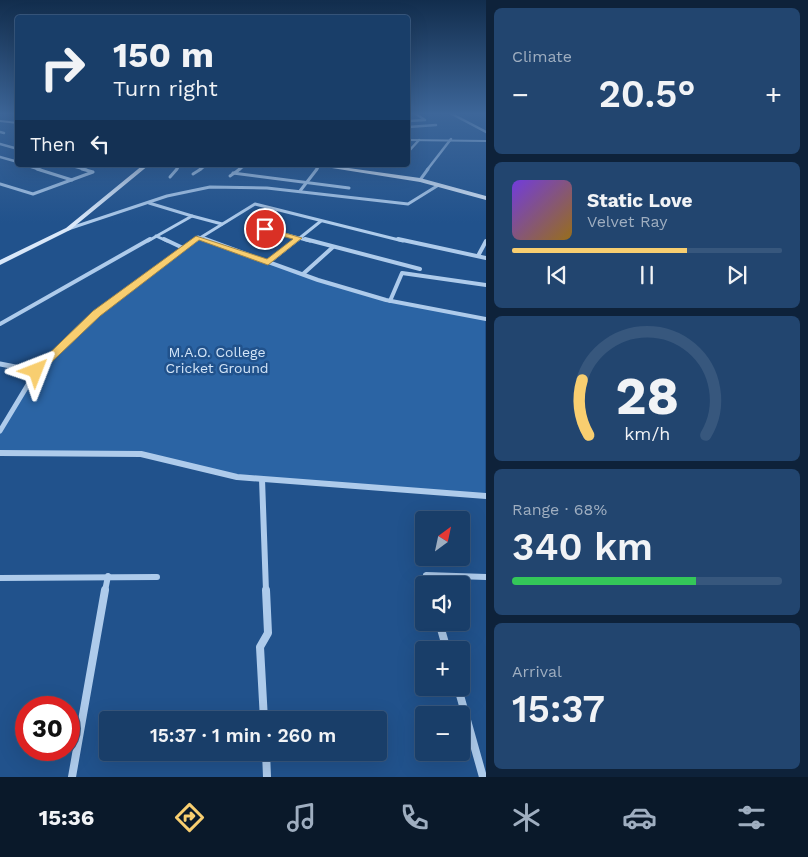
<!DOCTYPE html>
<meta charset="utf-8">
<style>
:root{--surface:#193e69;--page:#22456f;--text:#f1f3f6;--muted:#9faec0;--line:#37577d;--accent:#f8ce70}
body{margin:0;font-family:"Work Sans",sans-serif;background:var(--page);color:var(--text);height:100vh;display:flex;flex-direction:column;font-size:19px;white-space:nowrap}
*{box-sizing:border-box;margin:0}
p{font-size:16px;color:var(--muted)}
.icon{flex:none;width:28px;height:28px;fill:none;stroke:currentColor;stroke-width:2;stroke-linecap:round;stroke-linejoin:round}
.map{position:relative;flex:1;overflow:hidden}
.sheet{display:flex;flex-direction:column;gap:8px;padding:8px;background:#0e223a;width:322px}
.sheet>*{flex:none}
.top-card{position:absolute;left:15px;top:15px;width:395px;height:152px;border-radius:5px;box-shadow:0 5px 20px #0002,0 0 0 1px var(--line);background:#193e69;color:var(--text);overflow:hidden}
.needle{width:32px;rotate:33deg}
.tools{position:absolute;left:415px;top:511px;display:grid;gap:10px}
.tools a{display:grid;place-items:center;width:55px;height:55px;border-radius:5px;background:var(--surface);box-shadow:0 5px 20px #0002,0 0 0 1px var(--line);font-size:25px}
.speed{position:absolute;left:15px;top:696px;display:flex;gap:10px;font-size:25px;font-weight:700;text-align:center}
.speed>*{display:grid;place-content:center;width:65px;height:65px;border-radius:50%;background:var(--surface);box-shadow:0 5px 20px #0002,0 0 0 1px var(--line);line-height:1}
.speed .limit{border:8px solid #d22;background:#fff;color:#111}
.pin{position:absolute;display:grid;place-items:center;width:42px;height:42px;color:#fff;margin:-21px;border:2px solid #fff;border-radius:50%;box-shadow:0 1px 5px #0007}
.me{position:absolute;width:55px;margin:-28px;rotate:45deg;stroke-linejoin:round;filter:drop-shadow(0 0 4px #0008)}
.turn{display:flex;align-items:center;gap:18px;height:105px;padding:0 15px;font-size:22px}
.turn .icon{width:65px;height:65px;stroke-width:2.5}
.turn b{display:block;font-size:35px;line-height:42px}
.then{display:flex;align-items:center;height:48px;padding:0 15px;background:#0003;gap:10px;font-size:19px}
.big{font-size:38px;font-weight:600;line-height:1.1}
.sheet .tile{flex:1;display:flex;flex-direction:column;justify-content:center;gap:8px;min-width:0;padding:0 18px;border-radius:8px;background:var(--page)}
.sheet .dial{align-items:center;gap:0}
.dial svg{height:130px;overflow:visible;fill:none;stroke:var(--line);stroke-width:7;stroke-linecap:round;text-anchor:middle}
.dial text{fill:var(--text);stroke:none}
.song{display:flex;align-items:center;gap:15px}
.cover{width:60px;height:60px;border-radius:8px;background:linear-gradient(135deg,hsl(260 70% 55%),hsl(40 70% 35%))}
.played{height:5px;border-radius:2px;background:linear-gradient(90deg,var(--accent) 65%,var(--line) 65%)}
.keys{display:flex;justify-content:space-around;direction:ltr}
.heat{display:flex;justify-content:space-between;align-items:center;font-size:28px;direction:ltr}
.charge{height:8px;border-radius:4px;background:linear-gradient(90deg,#34c759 68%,var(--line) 0)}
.trip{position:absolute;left:99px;top:711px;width:288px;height:50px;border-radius:5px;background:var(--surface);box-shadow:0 5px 20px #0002,0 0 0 1px var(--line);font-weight:600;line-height:50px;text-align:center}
.tab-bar{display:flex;height:80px;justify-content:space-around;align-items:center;background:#0a192a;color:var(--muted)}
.tab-bar .icon{width:35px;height:35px}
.tab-bar .on{color:var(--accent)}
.tab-bar b{font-size:22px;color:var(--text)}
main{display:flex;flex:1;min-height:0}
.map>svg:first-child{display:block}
.green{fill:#2b64a4}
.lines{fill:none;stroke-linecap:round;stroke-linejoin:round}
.minor-far5{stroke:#aecbeb;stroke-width:2.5}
.minor-far4{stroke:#aecbeb;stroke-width:3}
.minor-far3{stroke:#aecbeb;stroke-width:4}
.minor-far2{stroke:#aecbeb;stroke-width:5}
.minor-far1{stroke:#aecbeb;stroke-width:6}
.minor{stroke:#aecbeb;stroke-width:8}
.tertiary{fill:#aecbeb;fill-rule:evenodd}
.secondary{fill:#dae8f9;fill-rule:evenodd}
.route{fill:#f8ce70;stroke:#a18649}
.labels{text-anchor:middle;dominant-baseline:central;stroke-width:5;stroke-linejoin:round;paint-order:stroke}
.park-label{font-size:14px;fill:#d3e5f8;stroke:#21528c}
</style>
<main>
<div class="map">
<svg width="486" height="777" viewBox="0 0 486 777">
<rect width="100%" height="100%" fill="#21528c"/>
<path class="green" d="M 198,237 L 318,280 L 390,301 L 485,319 L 485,496 L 237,477 L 141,454 L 0,453 L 0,433 L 36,371 L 96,313 Z"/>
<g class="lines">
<g class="minor-far5">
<path d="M 452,114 L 486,132"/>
<path d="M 408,121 L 425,120 L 416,114"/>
<path d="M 408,127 L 436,125"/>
<path d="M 0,132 L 4,133"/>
<path d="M 0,144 L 18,149"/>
<path d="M 408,152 L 419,140"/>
<path d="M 0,157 L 18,162"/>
<path d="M 25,165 L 41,170"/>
<path d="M 69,165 L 87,170"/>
<path d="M 176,170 L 180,165"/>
<path d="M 199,170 L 207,165"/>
<path d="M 238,170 L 246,165"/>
<path d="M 316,170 L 320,165"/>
<path d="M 427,170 L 451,139"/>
</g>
<g class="minor-far4">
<path d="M 37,169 L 72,180"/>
<path d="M 233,173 L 349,188"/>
<path d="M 193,174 L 201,169"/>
<path d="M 230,176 L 240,169"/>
<path d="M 170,177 L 177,169"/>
<path d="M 420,180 L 428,169"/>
<path d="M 0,184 L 33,194 L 93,172 L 82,169"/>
<path d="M 300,191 L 317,169"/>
<path d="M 149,203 L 192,216"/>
<path d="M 68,229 L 167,196 L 210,187 L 267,188 L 408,204 L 437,186"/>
<path d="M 265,229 L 310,241"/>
<path d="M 156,236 L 167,241"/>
<path d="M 198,237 L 208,241"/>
<path d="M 148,241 L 192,216 L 222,224"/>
<path d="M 195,241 L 255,204 L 403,241"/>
<path d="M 296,241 L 321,221"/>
</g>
<g class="minor-far3">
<path d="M 164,239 L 183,248"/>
<path d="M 205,239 L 318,280 L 386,300 L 486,319"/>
<path d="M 305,239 L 420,269"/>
<path d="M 398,239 L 486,258"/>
<path d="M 478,256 L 486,241"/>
<path d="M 269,262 L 298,239"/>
<path d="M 303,274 L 333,247"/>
<path d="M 390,301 L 402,273 L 486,285"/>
<path d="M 0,324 L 150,239"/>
<path d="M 78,331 L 96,314 L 197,239"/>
</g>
<g class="minor-far2">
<path d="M 0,364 L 36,371"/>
<path d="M 0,431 L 38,368 L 80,329"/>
</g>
<g class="minor-far1">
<path d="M 0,453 L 141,454 L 237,477 L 486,496"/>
<path d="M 262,479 L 266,591"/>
<path d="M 0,578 L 157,577"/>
<path d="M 429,585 L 426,575 L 486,577"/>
<path d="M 105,591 L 108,576"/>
</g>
<g class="minor">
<path d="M 439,622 L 447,650"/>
<path d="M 458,688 L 483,777"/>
<path d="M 264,720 L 260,647 L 268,633 L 266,590"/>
<path d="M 266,752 L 267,777"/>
<path d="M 72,777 L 105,590"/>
</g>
<path class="tertiary" d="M 408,139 L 486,140 L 486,142 L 408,141 Z"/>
<g class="secondary">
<path d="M 0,120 L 18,122 L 18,124 L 0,122 Z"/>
<path d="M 143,165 L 149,165 L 70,230 L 0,265 L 0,260 L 66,228 Z"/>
<path d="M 313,165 L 327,165 L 420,178 L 486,196 L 486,200 L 420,182 Z"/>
</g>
</g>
<linearGradient id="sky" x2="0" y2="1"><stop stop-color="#122d4d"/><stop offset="0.51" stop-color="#3d6699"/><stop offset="1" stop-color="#3d6699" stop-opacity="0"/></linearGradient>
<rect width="486" height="223" fill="url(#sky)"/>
<path class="route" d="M 265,227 L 302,238 L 268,265 L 199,240 L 100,316 L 40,373 L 36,374 L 31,371 L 93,311 L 196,236 L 267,259 L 293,239 L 262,231 L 261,229 Z"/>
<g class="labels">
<g class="park-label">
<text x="217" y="352">M.A.O. College<tspan x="217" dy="16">Cricket Ground</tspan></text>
</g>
</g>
</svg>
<div class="tools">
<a><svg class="needle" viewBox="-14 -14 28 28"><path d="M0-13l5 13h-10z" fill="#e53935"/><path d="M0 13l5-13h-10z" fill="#9faec0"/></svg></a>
<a><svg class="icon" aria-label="sound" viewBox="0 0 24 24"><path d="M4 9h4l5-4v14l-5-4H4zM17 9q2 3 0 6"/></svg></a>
<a>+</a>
<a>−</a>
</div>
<div class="speed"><div class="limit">30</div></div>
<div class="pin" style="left:265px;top:229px;background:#d93025"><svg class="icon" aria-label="arrive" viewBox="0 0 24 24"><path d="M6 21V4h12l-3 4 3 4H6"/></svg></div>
<svg class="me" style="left:36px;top:371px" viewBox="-20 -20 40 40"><path d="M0-17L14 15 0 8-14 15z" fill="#f8ce70" stroke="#fff" stroke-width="4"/></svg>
<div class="trip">15:37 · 1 min · 260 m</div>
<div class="top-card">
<div class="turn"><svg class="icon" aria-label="right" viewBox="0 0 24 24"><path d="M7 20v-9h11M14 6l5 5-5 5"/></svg><div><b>150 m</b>Turn right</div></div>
<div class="then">Then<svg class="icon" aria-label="left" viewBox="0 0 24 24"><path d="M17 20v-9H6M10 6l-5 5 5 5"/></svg></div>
</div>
</div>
<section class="sheet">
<div class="tile"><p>Climate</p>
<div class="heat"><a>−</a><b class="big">20.5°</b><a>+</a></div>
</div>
<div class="tile">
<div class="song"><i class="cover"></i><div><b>Static Love</b><p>Velvet Ray</p></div></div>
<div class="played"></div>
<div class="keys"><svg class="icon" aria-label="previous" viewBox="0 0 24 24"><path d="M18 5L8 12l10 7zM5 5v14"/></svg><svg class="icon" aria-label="pause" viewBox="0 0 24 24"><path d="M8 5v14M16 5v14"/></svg><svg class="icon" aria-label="next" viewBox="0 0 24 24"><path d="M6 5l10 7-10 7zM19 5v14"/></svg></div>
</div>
<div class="tile dial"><svg viewBox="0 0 100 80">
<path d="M14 69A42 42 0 1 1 86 69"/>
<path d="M14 69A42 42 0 0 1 10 35" stroke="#f8ce70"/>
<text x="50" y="56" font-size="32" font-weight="700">28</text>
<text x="50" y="72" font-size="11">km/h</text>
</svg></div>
<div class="tile"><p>Range · 68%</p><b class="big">340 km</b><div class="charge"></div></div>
<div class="tile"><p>Arrival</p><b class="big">15:37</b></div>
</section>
</main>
<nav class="tab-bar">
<b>15:36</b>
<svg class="icon on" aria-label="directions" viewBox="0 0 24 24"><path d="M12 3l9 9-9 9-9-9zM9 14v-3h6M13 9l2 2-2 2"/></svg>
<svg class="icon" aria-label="music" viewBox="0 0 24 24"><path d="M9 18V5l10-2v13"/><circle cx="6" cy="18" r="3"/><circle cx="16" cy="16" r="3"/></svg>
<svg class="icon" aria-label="phone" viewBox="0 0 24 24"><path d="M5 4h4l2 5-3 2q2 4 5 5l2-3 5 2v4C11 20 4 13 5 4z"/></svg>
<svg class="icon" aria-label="climate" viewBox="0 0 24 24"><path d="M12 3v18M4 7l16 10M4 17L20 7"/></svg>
<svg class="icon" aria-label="car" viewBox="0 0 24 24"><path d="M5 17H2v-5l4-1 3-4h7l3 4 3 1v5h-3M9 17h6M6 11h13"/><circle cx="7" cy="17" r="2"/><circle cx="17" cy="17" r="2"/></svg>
<svg class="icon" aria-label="filters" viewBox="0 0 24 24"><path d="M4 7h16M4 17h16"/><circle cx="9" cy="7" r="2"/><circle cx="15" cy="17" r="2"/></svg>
</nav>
